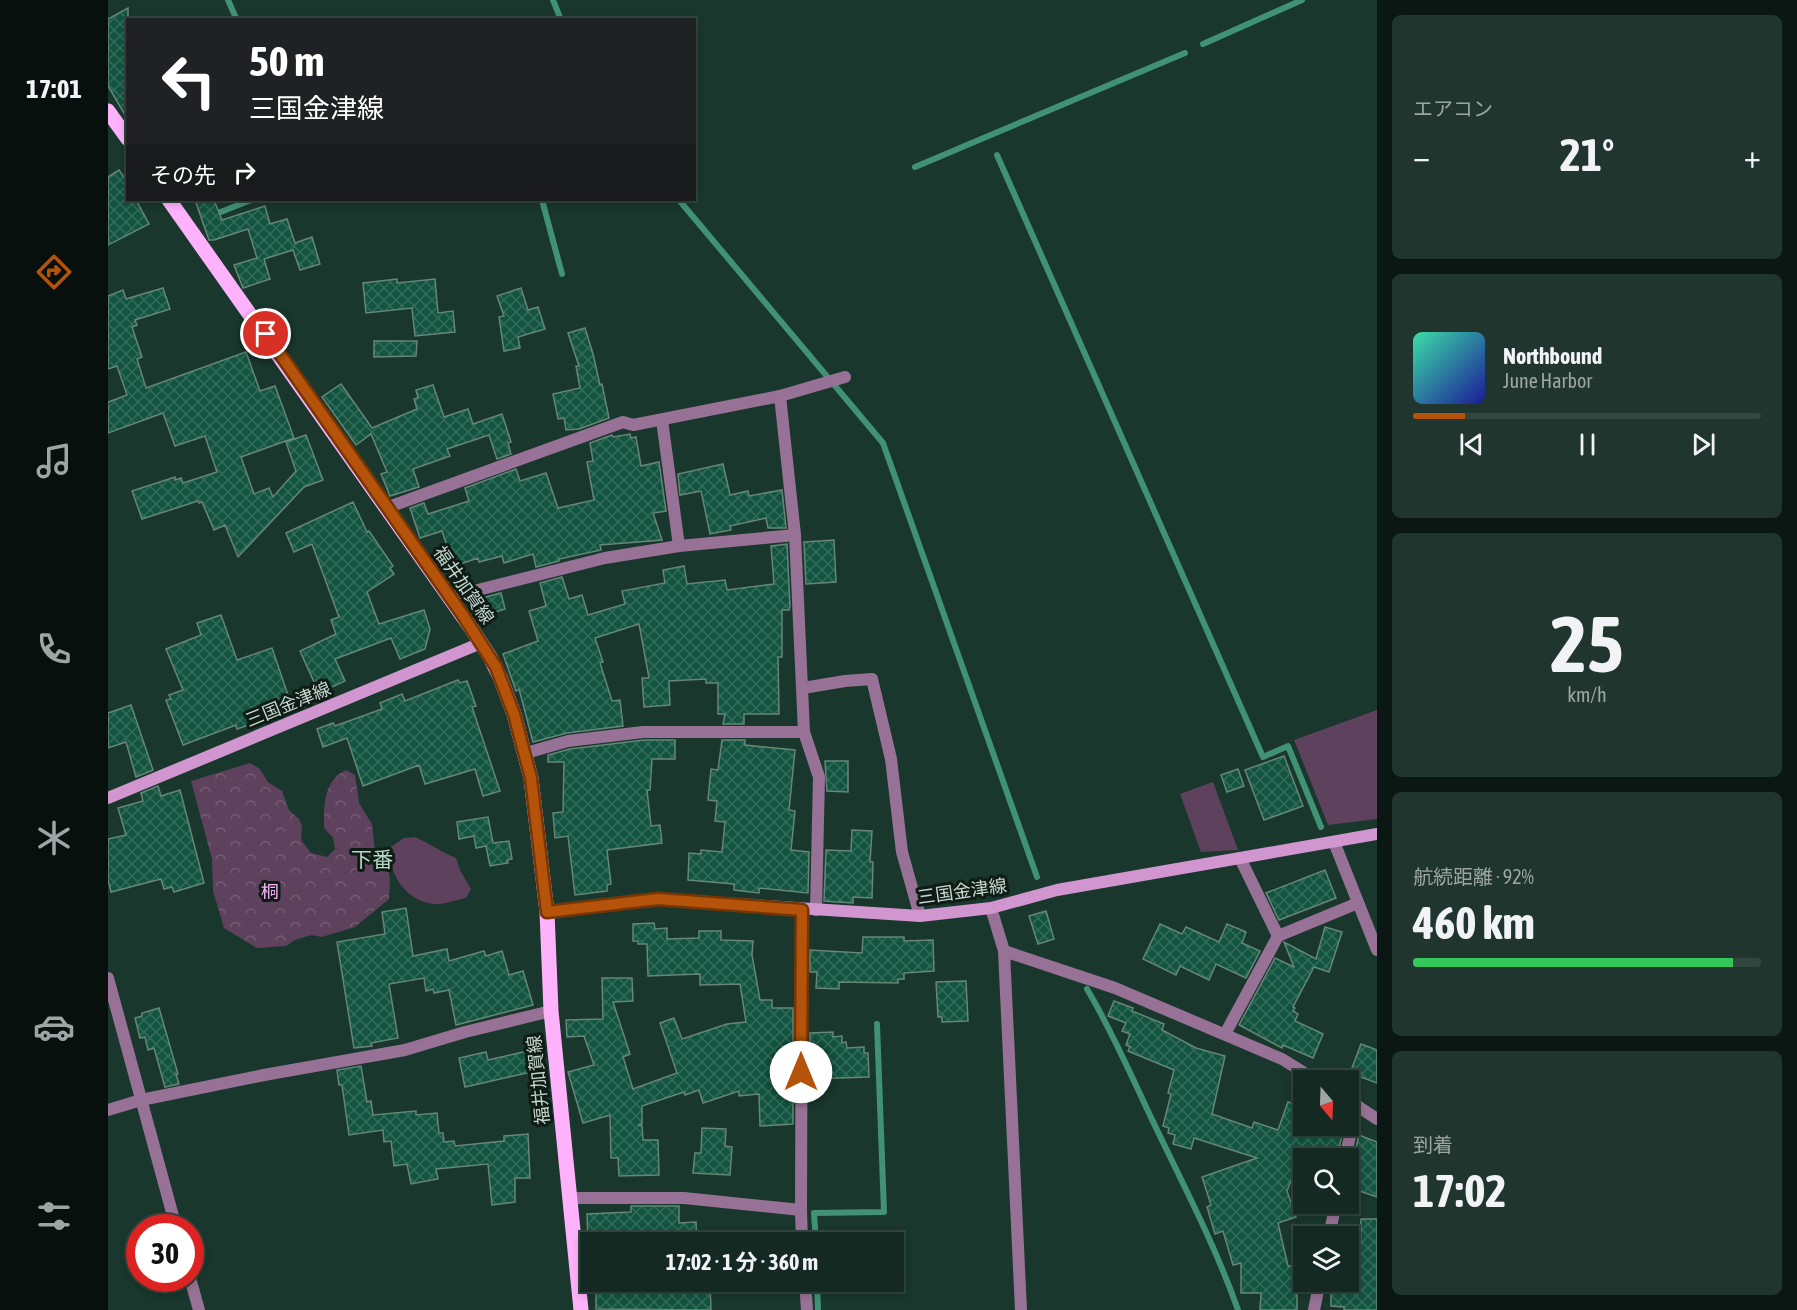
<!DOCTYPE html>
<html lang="ja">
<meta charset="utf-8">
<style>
:root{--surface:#132921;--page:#20352e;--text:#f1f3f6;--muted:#9da6a5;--line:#32453f;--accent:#b45309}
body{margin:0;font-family:"Asap Condensed","Noto Sans JP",sans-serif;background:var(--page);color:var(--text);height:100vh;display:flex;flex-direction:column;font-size:22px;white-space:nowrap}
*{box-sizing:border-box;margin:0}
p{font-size:20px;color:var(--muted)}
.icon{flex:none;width:33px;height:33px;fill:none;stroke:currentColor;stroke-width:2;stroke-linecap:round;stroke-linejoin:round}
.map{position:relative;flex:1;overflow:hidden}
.panel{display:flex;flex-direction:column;gap:15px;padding:15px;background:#0a1712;width:420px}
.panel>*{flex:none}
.guide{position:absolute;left:18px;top:18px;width:570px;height:183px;border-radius:0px;box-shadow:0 3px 9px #0003,0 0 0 2px var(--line);background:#202124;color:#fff;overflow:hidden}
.needle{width:39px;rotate:161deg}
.fabs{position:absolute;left:1185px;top:1070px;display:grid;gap:12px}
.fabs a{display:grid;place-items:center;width:66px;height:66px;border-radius:0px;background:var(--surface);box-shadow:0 3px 9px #0003,0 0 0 2px var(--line);font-size:30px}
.speed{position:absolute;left:18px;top:1214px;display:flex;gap:12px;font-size:30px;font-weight:700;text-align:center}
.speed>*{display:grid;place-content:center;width:78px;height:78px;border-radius:50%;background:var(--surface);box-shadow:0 3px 9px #0003,0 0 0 2px var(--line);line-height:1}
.speed .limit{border:9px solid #d22;background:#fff;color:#111}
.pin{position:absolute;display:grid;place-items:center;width:51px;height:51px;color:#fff;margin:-26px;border:3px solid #fff;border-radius:50%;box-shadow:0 2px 6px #0007}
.me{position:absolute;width:66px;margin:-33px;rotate:0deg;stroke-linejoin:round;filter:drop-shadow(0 0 4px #0008)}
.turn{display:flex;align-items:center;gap:21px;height:126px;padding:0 24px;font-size:27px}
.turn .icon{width:78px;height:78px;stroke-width:2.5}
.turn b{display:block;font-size:42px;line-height:51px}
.then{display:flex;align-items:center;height:57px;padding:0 24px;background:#0003;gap:12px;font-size:22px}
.big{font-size:45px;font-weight:700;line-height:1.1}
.panel .card{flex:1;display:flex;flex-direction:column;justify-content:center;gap:9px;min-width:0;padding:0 21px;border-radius:9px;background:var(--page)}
.panel .dial{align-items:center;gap:0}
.dial b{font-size:78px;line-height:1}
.song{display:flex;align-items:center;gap:18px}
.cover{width:72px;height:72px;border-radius:9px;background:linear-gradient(135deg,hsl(160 70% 55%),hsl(240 70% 35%))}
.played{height:6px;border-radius:3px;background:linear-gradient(90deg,var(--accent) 15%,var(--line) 15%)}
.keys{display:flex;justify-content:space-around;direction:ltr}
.heat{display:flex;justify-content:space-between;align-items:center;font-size:33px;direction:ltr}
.charge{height:9px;border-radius:4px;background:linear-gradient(90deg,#34c759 92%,var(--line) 0)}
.trip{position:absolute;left:472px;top:1232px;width:324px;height:60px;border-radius:0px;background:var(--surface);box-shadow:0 3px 9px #0003,0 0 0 2px var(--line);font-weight:700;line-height:60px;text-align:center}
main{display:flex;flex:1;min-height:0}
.tab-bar{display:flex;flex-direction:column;width:108px;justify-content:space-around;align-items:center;background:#08100d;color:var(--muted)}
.tab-bar .icon{width:42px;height:42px}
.tab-bar .on{color:var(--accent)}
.tab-bar b{font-size:27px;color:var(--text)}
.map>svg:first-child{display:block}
.green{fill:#5e415d}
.forest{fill:url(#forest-crowns)}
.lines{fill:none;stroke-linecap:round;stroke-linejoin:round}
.stream{stroke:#419275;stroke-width:6}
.building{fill:url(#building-cross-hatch);stroke:#668678;stroke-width:1.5}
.street{stroke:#977296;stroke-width:12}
.secondary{stroke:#d196d0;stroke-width:12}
.primary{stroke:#feb2fc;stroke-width:15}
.route-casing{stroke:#753606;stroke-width:15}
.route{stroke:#b45309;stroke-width:10}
.labels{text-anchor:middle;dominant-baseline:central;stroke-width:6;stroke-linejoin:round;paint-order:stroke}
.street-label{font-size:18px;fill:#c6d7d0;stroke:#0f1c16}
.park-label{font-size:18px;fill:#fab2f8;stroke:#0f1c16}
.quarter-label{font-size:21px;fill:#b6d8c9;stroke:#0f1c16}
</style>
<main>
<nav class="tab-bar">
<b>17:01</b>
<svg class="icon on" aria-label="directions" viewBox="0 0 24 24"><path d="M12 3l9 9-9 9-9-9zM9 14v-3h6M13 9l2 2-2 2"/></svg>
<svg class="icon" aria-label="music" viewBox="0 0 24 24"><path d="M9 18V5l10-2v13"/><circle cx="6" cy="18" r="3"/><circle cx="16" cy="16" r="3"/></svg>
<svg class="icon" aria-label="phone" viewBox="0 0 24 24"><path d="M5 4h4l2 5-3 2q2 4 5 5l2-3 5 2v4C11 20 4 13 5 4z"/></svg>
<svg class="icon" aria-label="climate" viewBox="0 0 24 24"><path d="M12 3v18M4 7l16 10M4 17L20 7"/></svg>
<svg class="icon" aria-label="car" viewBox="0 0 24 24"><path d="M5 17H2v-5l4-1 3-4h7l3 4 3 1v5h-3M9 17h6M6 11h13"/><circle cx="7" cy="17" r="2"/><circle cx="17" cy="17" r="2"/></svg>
<svg class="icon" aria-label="filters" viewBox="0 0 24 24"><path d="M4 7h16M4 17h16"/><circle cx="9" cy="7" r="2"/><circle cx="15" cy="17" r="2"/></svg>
</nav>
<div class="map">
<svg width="1269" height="1310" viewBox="0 0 1269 1310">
<defs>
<pattern id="forest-crowns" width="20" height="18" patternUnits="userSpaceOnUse" patternTransform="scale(1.5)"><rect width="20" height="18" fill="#5e415d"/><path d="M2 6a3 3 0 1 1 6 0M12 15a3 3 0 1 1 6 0" fill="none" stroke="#745c73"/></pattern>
<pattern id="building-cross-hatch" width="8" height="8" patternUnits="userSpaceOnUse" patternTransform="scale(1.5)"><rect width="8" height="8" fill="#12543f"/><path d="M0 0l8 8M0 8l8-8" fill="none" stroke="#336c5a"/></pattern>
</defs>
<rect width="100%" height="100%" fill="#19372c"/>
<g class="green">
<path d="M 1269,710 L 1269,819 L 1220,825 L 1186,740 Z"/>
<path d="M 1105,782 L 1130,850 L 1093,852 L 1072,794 Z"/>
<path d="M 307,837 C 321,843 333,852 348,858 L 352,870 L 363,889 L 358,898 C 348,900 335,905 326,904 C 299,902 278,872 283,847 L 296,838 Z"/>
</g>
<path class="forest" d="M 142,763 L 152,769 L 160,782 L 174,791 L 181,810 L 191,819 L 194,826 L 193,840 L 203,853 L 219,857 L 227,849 L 225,838 L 216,828 C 216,806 215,781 238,770 L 247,775 L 251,803 L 264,824 L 267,852 C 285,868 282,877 281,899 L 247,927 L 214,937 L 203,935 L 187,940 L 178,946 L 149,948 L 116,928 L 105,891 L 104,859 L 83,781 Z"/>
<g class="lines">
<g class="stream">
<path d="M 120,0 L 129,20"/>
<path d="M 445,0 L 453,20"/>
<path d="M 1095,44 L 1194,0"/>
<path d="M 889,155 L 1155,757 L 1180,746 L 1213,827"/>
<path d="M 807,167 L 1077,53"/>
<path d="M 434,200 L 454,274"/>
<path d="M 571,200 L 775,443 L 929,877"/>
<path d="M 105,215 L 143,200"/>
<path d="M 979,989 C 1000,1024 1016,1060 1033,1096 C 1066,1168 1104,1236 1130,1310"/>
<path d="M 708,1242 L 706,1213 L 776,1212 L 769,1024"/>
<path d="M 709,1281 L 710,1310"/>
</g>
</g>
<g class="building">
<path d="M 20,8 L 20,120 L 0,86 L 0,19 Z"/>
<path d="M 11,170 L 20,183 L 20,200 L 28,200 L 41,224 L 0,245 L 0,177 Z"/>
<path d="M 87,200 L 106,200 L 114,220 L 157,206 L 162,224 L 179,219 L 187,243 L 204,237 L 212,264 L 192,270 L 185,250 L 156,259 L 162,279 L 135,288 L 126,265 L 149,258 L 140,229 L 106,240 L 101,240 Z"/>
<path d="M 289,279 L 289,283 L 327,279 L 330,313 L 345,311 L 347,332 L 307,336 L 304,308 L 258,313 L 255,283 Z"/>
<path d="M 55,288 L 62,309 L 27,320 L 29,325 L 24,327 L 34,357 L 29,359 L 38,388 L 138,352 L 152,391 L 167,386 L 186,438 L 133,457 L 146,494 L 161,488 L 165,497 L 188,471 L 178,442 L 198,435 L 215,480 L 196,487 L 130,557 L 117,525 L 106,530 L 94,502 L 91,503 L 90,501 L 34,519 L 24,491 L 67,477 L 67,480 L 73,478 L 75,483 L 109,472 L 97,436 L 67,446 L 55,413 L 0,433 L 0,402 L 19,395 L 9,366 L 0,369 L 0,296 L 15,290 L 18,299 Z"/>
<path d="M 413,288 L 420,310 L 430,307 L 437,329 L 410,337 L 412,348 L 396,351 L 391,317 L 396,316 L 389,296 Z"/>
<path d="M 477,328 L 485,354 L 492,385 L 494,384 L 501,418 L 471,429 L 458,430 L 456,418 L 450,419 L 445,394 L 472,388 L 468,366 L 471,366 L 460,333 Z"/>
<path d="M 266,341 L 309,341 L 308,356 L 266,357 Z"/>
<path d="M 233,384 L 264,428 L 309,409 L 306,399 L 310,398 L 308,390 L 325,385 L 336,417 L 360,409 L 365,424 L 394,414 L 403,442 L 400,443 L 403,454 L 389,459 L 381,435 L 339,449 L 342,456 L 305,469 L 311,487 L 282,496 L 273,474 L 279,472 L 263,434 L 248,445 L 214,397 Z"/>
<path d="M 522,434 L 523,438 L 528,437 L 533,466 L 551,462 L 558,511 L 545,513 L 554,540 L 492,545 L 493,550 L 451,559 L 451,561 L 428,567 L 425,554 L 396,563 L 394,556 L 371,562 L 370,558 L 346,566 L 334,531 L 312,538 L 302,508 L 316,503 L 320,514 L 361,501 L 357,488 L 408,469 L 412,481 L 438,473 L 450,508 L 486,500 L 479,462 L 485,461 L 482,443 L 504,435 L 505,437 Z"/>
<path d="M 615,464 L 622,495 L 640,491 L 641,496 L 674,490 L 678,528 L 660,528 L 658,518 L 622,526 L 623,530 L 602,534 L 593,491 L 572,495 L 570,474 Z"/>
<path d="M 245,502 L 259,532 L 261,531 L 285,566 L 282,568 L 286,574 L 259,592 L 271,624 L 316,610 L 322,629 L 317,649 L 292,659 L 283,638 L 227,659 L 237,681 L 211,693 L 192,651 L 228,634 L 223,620 L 231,617 L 204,544 L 186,552 L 178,533 Z"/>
<path d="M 726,540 L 728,582 L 698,584 L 696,542 Z"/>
<path d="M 679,544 L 682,606 L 681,610 L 674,610 L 674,657 L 670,657 L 671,714 L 636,714 L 636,724 L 615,724 L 617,714 L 610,714 L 610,683 L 598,683 L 598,679 L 561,681 L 562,705 L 536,707 L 534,678 L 541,678 L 531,624 L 487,638 L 495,662 L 492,663 L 504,701 L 512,700 L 515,726 L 459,733 L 425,742 L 411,689 L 408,691 L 395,654 L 430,641 L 421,611 L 438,606 L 432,583 L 454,577 L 461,599 L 474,595 L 480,615 L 517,604 L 514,591 L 557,583 L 555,570 L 576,566 L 579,584 L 617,580 L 619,590 L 666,584 L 663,546 Z"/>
<path d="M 393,593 L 397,609 L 368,618 L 363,601 Z"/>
<path d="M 113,615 L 129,660 L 164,648 L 185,710 L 129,729 L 128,725 L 75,745 L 58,700 L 63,699 L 61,695 L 75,690 L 58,649 L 93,635 L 89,623 Z"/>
<path d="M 350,680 L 352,683 L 359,681 L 368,706 L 364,707 L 392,791 L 375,796 L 367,769 L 317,784 L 311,765 L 255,786 L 239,738 L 215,747 L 209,729 L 225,723 L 227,726 L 274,709 L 272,703 L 294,694 L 297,701 Z"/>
<path d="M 23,705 L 45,770 L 28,777 L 18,742 L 0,748 L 0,713 Z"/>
<path d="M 536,740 L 567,740 L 567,759 L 544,759 L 542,790 L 539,790 L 543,826 L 552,825 L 554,843 L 499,850 L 503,884 L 499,885 L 499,891 L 467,895 L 460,836 L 447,838 L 445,813 L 455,812 L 456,762 L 440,762 L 440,755 L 462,749 Z"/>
<path d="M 614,740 L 637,740 L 637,745 L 687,750 L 681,810 L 687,811 L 683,850 L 701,852 L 700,893 L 651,888 L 651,893 L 626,890 L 626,884 L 580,880 L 581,853 L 593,854 L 593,850 L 614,852 L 617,822 L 607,821 L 609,801 L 600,800 L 603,769 L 610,770 Z"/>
<path d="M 1176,756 L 1195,806 L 1156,820 L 1137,770 Z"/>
<path d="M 717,761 L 740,761 L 740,792 L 719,791 Z"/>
<path d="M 1130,769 L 1136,786 L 1119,792 L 1113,775 Z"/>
<path d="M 50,786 L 53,796 L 72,790 L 96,883 L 66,892 L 64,887 L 56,889 L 53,879 L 3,892 L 0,880 L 0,839 L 18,835 L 10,808 L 35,801 L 33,793 Z"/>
<path d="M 380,817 L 385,843 L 401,841 L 404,859 L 399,860 L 400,863 L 382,866 L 378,846 L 368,848 L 366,836 L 351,839 L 349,822 Z"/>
<path d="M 744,830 L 764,831 L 762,862 L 765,862 L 764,898 L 745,897 L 745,903 L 716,901 L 718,850 L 743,851 Z"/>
<path d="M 1217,870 L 1228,898 L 1171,920 L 1158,893 Z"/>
<path d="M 298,908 L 305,956 L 339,949 L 341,961 L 376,951 L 378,956 L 394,951 L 401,975 L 415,971 L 425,1005 L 348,1025 L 341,990 L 326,993 L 325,989 L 318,991 L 316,978 L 281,984 L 290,1038 L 263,1043 L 264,1046 L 246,1048 L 229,942 L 277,934 L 274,912 Z"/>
<path d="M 938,911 L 946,939 L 930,944 L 921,916 Z"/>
<path d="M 546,923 L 547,929 L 559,928 L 559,939 L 591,938 L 591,931 L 613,931 L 613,940 L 645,941 L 644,955 L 652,1000 L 664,1000 L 664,1008 L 685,1008 L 685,1124 L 652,1126 L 651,1094 L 631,1096 L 631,1091 L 595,1103 L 591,1090 L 577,1095 L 576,1092 L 534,1106 L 534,1124 L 530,1125 L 534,1126 L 535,1140 L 550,1140 L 551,1175 L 511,1176 L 510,1158 L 503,1158 L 502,1115 L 475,1123 L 460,1072 L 486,1065 L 476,1036 L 459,1037 L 458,1020 L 495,1019 L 494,978 L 524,978 L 525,1001 L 505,1002 L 522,1054 L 515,1057 L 525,1089 L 569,1073 L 552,1023 L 566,1018 L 574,1039 L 619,1024 L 638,1022 L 632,984 L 592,985 L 592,974 L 540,976 L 539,944 L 530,944 L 530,941 L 525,941 L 525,924 Z"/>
<path d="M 1052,924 L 1074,934 L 1078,927 L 1111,942 L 1119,924 L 1138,932 L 1134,943 L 1152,951 L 1138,978 L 1108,964 L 1101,980 L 1072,966 L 1068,975 L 1035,959 Z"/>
<path d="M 1217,927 L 1234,932 L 1221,972 L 1206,967 L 1185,1007 L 1187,1008 L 1185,1011 L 1190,1014 L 1187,1021 L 1215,1034 L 1205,1058 L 1175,1045 L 1174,1048 L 1131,1025 L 1167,958 L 1186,967 L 1176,942 L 1208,959 Z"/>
<path d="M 755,937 L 796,937 L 796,941 L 825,940 L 826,971 L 796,973 L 796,979 L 790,979 L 790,983 L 731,982 L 731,989 L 708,988 L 709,972 L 702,972 L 702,950 L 754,953 Z"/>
<path d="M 858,981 L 860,1021 L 834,1022 L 834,1017 L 830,1017 L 828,982 Z"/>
<path d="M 1006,1001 L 1025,1008 L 1024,1011 L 1056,1024 L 1054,1030 L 1088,1048 L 1117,1056 L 1104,1114 L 1144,1128 L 1146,1122 L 1170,1130 L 1180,1102 L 1196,1107 L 1196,1125 L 1233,1125 L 1231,1128 L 1235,1130 L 1229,1158 L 1196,1158 L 1196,1167 L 1189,1165 L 1179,1191 L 1188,1217 L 1170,1223 L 1180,1266 L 1196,1266 L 1196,1283 L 1189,1282 L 1189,1310 L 1152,1310 L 1153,1293 L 1133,1293 L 1133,1263 L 1125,1265 L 1115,1231 L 1107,1234 L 1099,1207 L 1103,1205 L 1094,1177 L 1149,1158 L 1086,1138 L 1083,1149 L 1065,1144 L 1067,1135 L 1060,1133 L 1061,1128 L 1055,1126 L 1063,1094 L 1060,1093 L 1066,1070 L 1020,1051 L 1022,1047 L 1018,1045 L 1022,1034 L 1014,1031 L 1018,1023 L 1000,1016 Z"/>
<path d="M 51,1008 L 70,1074 L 68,1074 L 71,1084 L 57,1087 L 46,1048 L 40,1050 L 37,1037 L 32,1038 L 27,1018 L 34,1016 L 34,1013 Z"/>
<path d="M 725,1032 L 725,1037 L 734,1036 L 734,1043 L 738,1042 L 739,1048 L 756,1047 L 756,1053 L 760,1053 L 761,1077 L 702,1079 L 702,1033 Z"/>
<path d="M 1253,1044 L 1269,1050 L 1269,1083 L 1242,1073 Z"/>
<path d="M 428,1049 L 432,1070 L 357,1087 L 351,1058 L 378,1052 L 380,1060 Z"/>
<path d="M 253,1066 L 259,1102 L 263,1101 L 265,1115 L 308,1111 L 308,1115 L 329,1113 L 331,1133 L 335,1133 L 336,1142 L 346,1141 L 347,1146 L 396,1141 L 396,1136 L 420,1134 L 422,1178 L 407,1178 L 407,1202 L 384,1205 L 380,1164 L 328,1169 L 330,1179 L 303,1184 L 299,1164 L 286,1166 L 283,1141 L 276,1142 L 275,1130 L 241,1135 L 234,1085 L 231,1085 L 229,1070 Z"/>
<path d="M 594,1128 L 618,1129 L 617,1146 L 624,1147 L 622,1175 L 585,1173 L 587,1153 L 593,1153 Z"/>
<path d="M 1251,1135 L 1269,1142 L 1269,1197 L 1240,1187 L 1240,1165 L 1245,1160 Z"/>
<path d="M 523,1206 L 571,1206 L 571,1223 L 588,1222 L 589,1242 L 480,1242 L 479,1214 L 523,1212 Z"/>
<path d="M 1253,1219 L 1269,1219 L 1269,1310 L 1236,1310 L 1236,1307 L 1223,1306 L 1223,1281 L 1240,1281 L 1240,1261 L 1252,1261 Z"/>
<path d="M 488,1281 L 602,1283 L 603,1310 L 488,1309 Z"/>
</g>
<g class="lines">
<g class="street">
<path d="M 672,396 L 687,535 L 696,732 L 711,777 L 708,910"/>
<path d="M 554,420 L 571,546"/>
<path d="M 278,508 L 515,422 L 525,425 L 672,396 L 737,377"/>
<path d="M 342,597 L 497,558 L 571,546 L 687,535"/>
<path d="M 695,688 L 737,681 L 764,679 L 783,759 L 794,852 L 812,916"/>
<path d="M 418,753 L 460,741 L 535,732 L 696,732"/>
<path d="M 1226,842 L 1269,950"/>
<path d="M 1132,858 L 1170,936"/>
<path d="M 883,908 L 896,951 L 1007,988 L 1174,1059 L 1208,1080"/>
<path d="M 694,910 L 693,1210 L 694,1242"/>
<path d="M 896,951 L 913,1310"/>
<path d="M 0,978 L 68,1227"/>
<path d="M 1117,1034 L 1170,936 L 1250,903"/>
<path d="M 1240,1100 L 1269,1119"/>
<path d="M 0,1110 L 33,1100 L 156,1075 L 297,1050 L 357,1032 L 443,1011"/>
<path d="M 1237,1158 L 1249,1105"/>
<path d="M 462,1198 L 576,1198 L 693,1210"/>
<path d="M 1221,1236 L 1228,1203"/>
<path d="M 82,1278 L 91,1310"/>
<path d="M 697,1281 L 699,1310"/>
<path d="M 1206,1310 L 1212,1281"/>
</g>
<g class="secondary">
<path d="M 0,798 L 373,643"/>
<path d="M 439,912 L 550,899 L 812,916 L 883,908 L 949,890 L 1269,834"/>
</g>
<g class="primary">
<path d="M 0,111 L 20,139"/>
<path d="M 61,200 L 363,628 L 382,657 L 392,677 L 406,714 L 423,778 L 439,912 L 443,1011 L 473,1310"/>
</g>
</g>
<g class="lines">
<g class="route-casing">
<path id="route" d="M 158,334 L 354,614 L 388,667 L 406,714 L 423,778 L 439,912 L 550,899 L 694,910 L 693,1072"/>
</g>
<use href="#route" class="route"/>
</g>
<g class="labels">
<g class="street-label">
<text transform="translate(356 585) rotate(55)">福井加賀線</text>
<text transform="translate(180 704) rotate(-22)">三国金津線</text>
<text transform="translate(854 891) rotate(-8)">三国金津線</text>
<text transform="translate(430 1080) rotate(-96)">福井加賀線</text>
</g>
<g class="park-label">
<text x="162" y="891">桐</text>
</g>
<g class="quarter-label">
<text x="264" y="859">下番</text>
</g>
</g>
</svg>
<div class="fabs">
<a><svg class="needle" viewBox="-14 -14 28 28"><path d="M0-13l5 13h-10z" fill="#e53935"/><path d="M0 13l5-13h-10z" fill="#9da6a5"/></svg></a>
<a><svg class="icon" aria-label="search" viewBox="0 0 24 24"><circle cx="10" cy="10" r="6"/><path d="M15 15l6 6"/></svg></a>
<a><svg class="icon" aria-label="layers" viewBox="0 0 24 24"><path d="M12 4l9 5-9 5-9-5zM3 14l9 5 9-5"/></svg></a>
</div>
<div class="speed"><div class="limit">30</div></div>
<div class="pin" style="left:158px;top:334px;background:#d93025"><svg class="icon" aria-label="arrive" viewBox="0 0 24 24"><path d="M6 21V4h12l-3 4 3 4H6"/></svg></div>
<svg class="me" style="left:693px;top:1072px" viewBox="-20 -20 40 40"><circle r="19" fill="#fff"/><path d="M0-13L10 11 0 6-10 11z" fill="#b45309"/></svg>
<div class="trip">17:02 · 1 分 · 360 m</div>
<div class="guide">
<div class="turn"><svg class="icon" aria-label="left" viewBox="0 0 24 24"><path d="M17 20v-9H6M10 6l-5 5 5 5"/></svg><div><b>50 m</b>三国金津線</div></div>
<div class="then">その先<svg class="icon" aria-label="right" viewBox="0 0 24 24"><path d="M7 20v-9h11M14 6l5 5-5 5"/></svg></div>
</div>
</div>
<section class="panel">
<div class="card"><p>エアコン</p>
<div class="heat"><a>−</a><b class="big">21°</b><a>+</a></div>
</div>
<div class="card">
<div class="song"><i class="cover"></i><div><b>Northbound</b><p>June Harbor</p></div></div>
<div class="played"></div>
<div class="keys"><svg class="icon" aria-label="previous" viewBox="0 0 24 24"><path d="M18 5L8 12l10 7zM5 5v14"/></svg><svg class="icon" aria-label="pause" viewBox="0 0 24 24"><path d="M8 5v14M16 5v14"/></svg><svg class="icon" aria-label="next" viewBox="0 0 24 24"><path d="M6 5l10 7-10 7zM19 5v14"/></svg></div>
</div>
<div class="card dial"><b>25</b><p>km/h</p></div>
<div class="card"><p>航続距離 · 92%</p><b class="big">460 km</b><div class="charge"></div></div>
<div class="card"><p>到着</p><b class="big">17:02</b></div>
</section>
</main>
